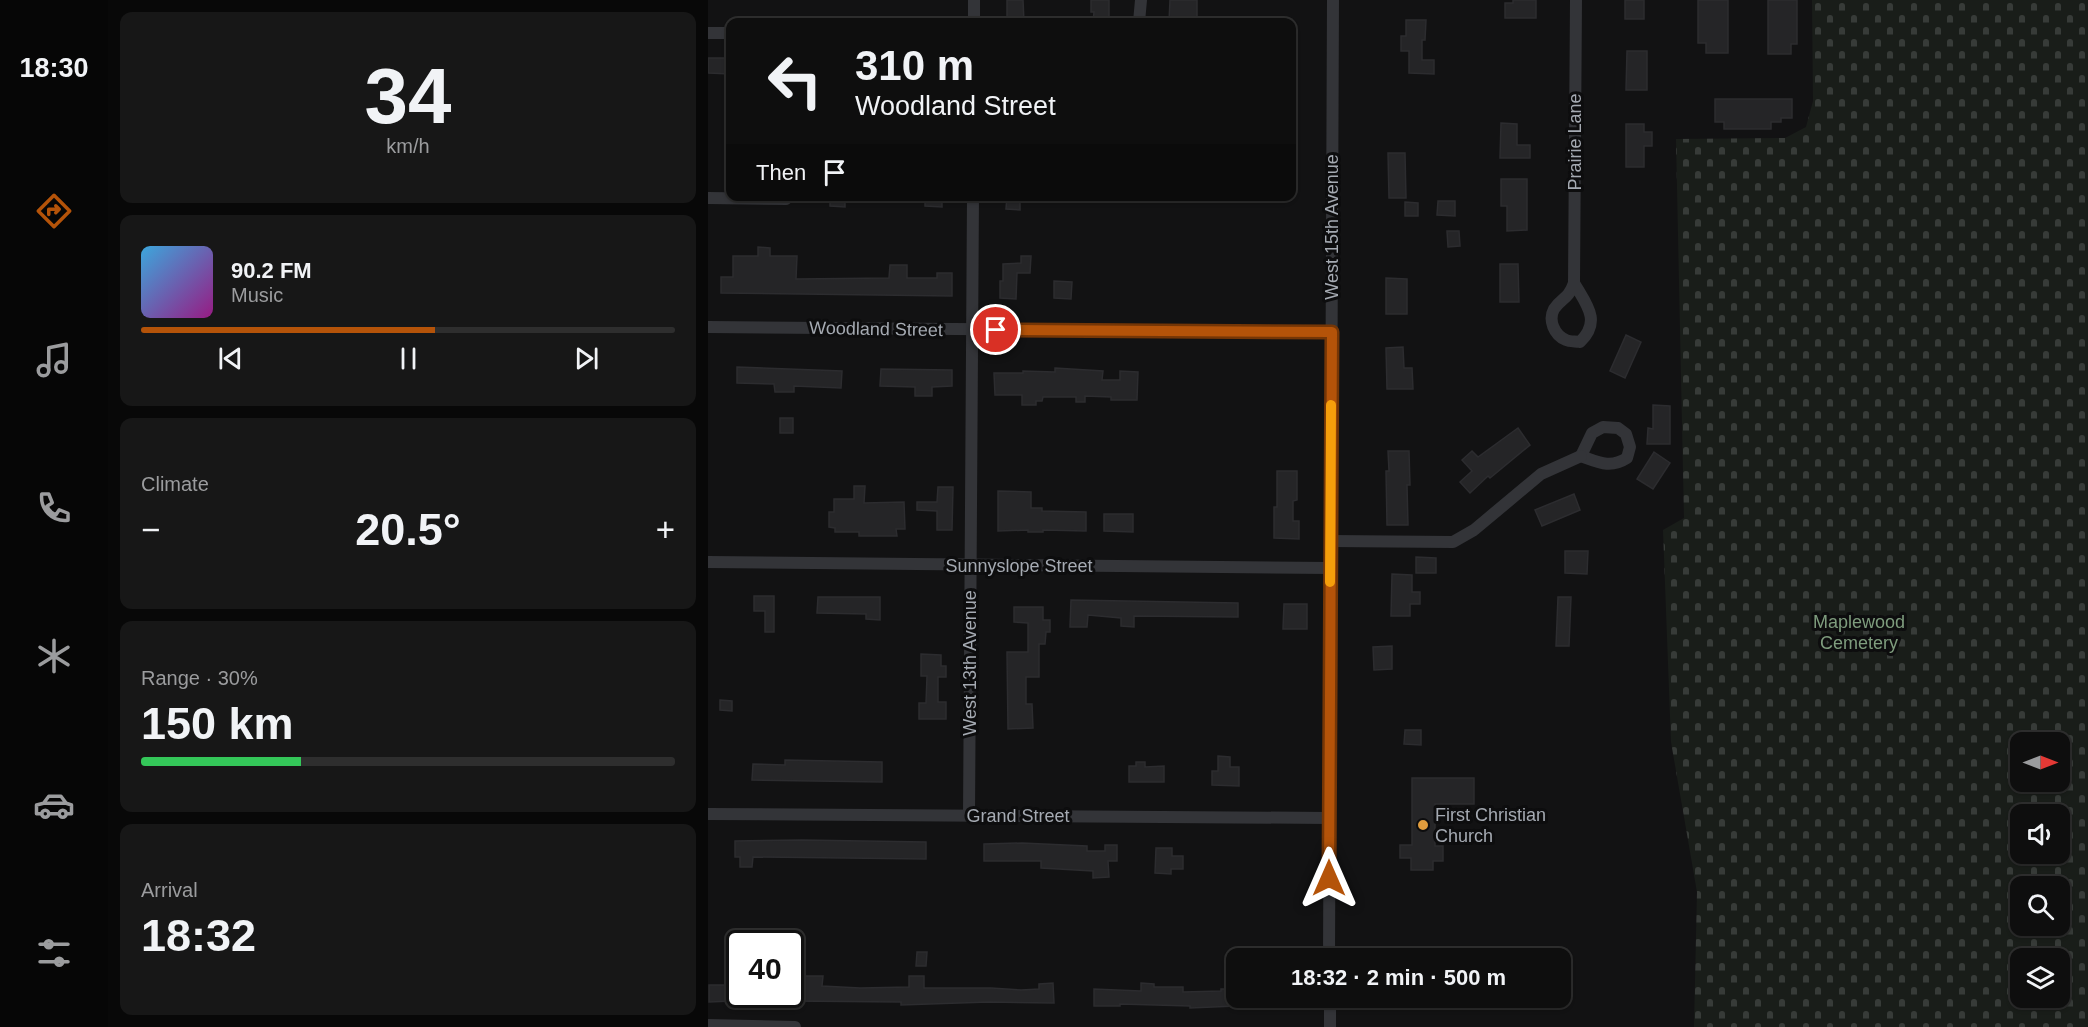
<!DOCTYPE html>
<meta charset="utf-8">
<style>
:root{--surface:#0e0e0e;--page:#171717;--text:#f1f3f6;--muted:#9b9c9e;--line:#2e2e2e;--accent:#b45309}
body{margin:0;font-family:Arial,sans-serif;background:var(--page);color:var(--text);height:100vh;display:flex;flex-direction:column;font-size:22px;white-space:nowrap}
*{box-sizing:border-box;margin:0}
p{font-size:20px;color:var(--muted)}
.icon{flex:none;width:33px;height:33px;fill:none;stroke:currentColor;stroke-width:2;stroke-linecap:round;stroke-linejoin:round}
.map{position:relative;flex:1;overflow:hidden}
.drawer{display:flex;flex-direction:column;gap:12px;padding:12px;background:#080808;width:600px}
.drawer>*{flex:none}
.banner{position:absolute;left:18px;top:18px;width:570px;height:183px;border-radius:12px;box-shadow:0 2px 4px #0004,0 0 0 2px var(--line);background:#0e0e0e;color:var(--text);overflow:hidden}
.needle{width:39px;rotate:90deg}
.controls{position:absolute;left:1302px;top:732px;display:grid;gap:12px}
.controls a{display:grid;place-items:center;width:60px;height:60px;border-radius:12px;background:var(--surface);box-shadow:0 2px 4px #0004,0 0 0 2px var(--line);font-size:30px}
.speed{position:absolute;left:18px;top:930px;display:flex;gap:12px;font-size:30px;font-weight:700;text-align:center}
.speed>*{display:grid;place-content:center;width:78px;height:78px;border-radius:50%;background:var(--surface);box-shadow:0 2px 4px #0004,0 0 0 2px var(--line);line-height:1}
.speed .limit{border:3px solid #111;border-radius:9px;background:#fff;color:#111}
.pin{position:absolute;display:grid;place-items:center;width:51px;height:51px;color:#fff;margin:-26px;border:3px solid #fff;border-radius:50%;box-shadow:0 2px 6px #0007}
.me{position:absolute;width:66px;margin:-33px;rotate:0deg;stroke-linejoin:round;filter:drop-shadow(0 0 4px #0008)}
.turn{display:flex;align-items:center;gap:21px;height:126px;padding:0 30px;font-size:27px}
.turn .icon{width:78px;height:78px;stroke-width:2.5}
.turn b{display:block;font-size:42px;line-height:51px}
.then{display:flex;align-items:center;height:57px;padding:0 30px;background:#0003;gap:12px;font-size:22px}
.big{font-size:45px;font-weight:800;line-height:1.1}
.drawer .tile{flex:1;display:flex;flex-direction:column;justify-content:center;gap:9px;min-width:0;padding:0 21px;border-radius:12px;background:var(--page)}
.drawer .dial{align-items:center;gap:0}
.dial b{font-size:78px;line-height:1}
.song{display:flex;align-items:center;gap:18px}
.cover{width:72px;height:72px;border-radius:9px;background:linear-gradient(135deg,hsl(200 70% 55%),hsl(310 70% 35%))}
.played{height:6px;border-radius:3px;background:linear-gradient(90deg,var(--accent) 55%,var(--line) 55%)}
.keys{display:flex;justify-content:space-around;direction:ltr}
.heat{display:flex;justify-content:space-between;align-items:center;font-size:33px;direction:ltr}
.charge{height:9px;border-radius:4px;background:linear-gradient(90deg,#34c759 30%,var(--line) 0)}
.trip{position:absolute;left:518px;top:948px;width:345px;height:60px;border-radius:12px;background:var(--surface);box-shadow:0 2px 4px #0004,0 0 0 2px var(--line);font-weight:800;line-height:60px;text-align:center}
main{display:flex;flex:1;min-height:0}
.dock{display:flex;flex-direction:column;width:108px;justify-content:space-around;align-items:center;background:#060606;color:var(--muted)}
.dock .icon{width:42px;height:42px}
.dock .selected{color:var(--accent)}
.dock b{font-size:27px;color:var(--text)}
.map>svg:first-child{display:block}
.cemetery{fill:url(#cemetery-stones);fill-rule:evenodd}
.building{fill:#252527;stroke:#2c2c2f;stroke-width:1.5}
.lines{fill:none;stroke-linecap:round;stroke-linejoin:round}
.minor{stroke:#333438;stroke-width:12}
.route-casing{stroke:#753606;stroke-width:15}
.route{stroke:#b45309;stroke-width:10}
.slow{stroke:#f59e0b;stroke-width:10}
.poi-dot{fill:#e09c3d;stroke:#0d0d0e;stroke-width:2}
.labels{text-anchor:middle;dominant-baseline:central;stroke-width:6;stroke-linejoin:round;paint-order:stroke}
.street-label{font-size:18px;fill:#a5aab2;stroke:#0d0d0e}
.park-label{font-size:18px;fill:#7e9c7d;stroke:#0d0d0e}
.poi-label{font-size:18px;fill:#a5aab2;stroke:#0d0d0e;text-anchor:start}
</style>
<main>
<nav class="dock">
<b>18:30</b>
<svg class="icon selected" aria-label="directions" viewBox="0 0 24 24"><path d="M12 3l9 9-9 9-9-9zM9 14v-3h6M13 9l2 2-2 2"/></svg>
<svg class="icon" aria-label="music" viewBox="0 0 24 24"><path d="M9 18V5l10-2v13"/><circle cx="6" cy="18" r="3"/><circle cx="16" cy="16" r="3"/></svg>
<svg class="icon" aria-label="phone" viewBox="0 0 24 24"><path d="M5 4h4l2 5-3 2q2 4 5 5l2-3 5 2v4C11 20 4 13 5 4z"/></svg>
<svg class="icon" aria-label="climate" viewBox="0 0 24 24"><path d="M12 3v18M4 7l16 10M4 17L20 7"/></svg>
<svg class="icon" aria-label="car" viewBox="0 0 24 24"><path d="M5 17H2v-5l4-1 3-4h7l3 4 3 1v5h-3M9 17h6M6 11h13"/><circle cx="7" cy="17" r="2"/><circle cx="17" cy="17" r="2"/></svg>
<svg class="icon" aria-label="filters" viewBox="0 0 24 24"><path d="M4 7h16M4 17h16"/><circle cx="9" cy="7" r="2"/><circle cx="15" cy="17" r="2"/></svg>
</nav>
<section class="drawer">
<div class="tile dial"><b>34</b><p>km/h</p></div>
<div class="tile">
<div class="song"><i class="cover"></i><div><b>90.2 FM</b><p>Music</p></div></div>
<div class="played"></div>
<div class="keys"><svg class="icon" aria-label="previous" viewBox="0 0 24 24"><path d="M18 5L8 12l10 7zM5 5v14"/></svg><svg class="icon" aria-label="pause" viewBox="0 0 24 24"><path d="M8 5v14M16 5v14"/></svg><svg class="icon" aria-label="next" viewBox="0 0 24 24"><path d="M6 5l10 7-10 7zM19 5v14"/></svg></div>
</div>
<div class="tile"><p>Climate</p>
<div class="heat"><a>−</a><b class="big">20.5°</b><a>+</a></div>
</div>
<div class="tile"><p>Range · 30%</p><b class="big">150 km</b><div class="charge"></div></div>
<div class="tile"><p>Arrival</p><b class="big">18:32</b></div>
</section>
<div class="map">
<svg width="1380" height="1027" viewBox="0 0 1380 1027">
<defs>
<pattern id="cemetery-stones" width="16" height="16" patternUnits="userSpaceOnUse" patternTransform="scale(1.5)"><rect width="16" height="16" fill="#191d19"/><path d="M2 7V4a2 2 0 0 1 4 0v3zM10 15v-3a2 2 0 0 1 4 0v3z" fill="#373b38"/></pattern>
</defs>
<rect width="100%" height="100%" fill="#121213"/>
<path class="cemetery" d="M 1104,0 L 1380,0 L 1380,1027 L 986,1027 L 989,892 L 963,742 L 955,530 L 976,518 L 968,139 L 1077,138 L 1098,127 L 1105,101 ZM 1312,742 L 1352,742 L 1352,782 L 1312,782 ZM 1312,814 L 1352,814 L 1352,854 L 1312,854 ZM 1312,886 L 1352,886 L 1352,926 L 1312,926 ZM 1312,958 L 1352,958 L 1352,998 L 1312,998 Z"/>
<g class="building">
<path d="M 299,0 L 315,0 L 316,22 L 299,22 Z"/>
<path d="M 383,0 L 401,0 L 401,22 L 385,22 L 386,12 L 383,12 Z"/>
<path d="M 462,0 L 489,0 L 489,22 L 461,22 Z"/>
<path d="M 805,0 L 828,0 L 828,18 L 797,18 L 797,3 L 805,3 Z"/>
<rect x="917" y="0" width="19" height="19"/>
<path d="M 990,0 L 1020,0 L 1020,53 L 998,53 L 998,43 L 990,43 Z"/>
<path d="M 1060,0 L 1089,0 L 1089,44 L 1083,44 L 1083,54 L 1060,54 Z"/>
<path d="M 698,20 L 718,20 L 717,40 L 714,40 L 714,60 L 726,60 L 726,74 L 701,73 L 701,51 L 693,51 L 693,36 L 698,36 Z"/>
<path d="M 919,51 L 939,51 L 939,90 L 918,90 Z"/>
<path d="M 0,58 L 22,58 L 22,74 L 0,73 Z"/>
<path d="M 1007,99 L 1084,99 L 1084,118 L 1073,118 L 1073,122 L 1063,122 L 1063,129 L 1016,129 L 1016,122 L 1007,122 Z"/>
<path d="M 793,123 L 809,124 L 809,145 L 822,145 L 822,158 L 792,158 Z"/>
<path d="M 918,124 L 936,124 L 936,132 L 944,132 L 944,146 L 936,146 L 936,167 L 918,167 Z"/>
<path d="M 680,153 L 697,153 L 698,198 L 681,198 Z"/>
<path d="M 793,179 L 819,179 L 819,230 L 799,231 L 799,206 L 793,206 Z"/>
<path d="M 122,196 L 137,196 L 137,207 L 122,206 Z"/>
<path d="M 217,196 L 234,196 L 234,207 L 217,206 Z"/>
<path d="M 299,196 L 312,196 L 312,210 L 298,209 Z"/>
<path d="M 730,201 L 747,201 L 747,216 L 729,215 Z"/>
<path d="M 697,202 L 710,203 L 710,216 L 697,216 Z"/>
<path d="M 739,231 L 751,231 L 752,246 L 740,247 Z"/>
<path d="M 50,247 L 62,248 L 62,256 L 89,256 L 88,279 L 181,278 L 182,265 L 199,265 L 199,278 L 229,278 L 229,273 L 244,273 L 244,296 L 13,293 L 13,277 L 25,277 L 25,256 L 50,256 Z"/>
<path d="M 313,256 L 323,256 L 322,273 L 309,273 L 308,299 L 292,298 L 292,281 L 295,281 L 295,264 L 313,263 Z"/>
<path d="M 792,264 L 810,264 L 811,302 L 792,302 Z"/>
<path d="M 678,278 L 699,279 L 699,314 L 678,314 Z"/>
<path d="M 346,281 L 364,282 L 363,299 L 346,298 Z"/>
<path d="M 918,335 L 933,342 L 917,378 L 902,371 Z"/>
<path d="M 695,347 L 696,368 L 704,368 L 705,389 L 679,389 L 678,348 Z"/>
<path d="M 29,367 L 134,371 L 133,388 L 86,386 L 86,392 L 67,392 L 66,384 L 29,383 Z"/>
<path d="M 347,368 L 395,371 L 394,380 L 412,380 L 412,371 L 430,372 L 429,400 L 403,400 L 403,397 L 377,396 L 377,402 L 368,402 L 368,397 L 335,397 L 334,401 L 328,401 L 328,405 L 314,405 L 314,395 L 287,395 L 286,373 L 315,373 L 315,371 L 347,372 Z"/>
<path d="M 173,369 L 244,370 L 244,386 L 224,387 L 224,396 L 207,396 L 207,387 L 172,386 Z"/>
<path d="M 945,405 L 962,406 L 962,444 L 939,444 L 940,428 L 945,429 Z"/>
<rect x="72" y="418" width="13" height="15"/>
<path d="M 810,428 L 822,445 L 782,478 L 780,476 L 762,493 L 752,482 L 764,471 L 754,460 L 764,451 L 770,457 Z"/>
<path d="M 680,451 L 701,451 L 702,485 L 699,485 L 700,525 L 679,525 L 678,471 L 681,471 Z"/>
<path d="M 946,452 L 962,463 L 945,489 L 929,479 Z"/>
<path d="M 569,471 L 589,471 L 589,500 L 585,501 L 585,521 L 591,521 L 591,539 L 566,538 L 566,507 L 569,507 Z"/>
<path d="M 146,486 L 157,486 L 156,503 L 196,502 L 197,529 L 188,529 L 189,536 L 151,536 L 151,532 L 127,532 L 127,528 L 121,527 L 121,512 L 126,512 L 126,499 L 146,499 Z"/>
<path d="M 230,487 L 245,487 L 244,530 L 229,530 L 229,511 L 209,510 L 209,502 L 229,502 Z"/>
<path d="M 290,491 L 323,492 L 323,508 L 334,508 L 334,511 L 378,512 L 378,531 L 335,530 L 335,532 L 320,532 L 320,530 L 290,531 Z"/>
<path d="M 866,494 L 872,510 L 834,526 L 827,510 Z"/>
<path d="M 396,514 L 425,514 L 425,532 L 396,531 Z"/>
<path d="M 857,551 L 880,551 L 879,574 L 857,573 Z"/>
<path d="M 708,557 L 728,558 L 728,573 L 708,573 Z"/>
<path d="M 684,574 L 704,575 L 704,592 L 712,592 L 712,604 L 702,604 L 702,616 L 683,616 Z"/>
<path d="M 46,596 L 66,596 L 66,632 L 57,632 L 57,611 L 46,611 Z"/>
<path d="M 110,597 L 172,597 L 172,620 L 158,619 L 158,614 L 109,613 Z"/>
<path d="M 850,597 L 863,597 L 861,646 L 848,646 Z"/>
<path d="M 363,600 L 530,603 L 530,617 L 426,616 L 426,627 L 413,626 L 413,618 L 380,615 L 379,627 L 362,627 Z"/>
<path d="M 576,604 L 599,604 L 599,629 L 575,629 Z"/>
<path d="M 306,607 L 335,607 L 335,620 L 342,620 L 342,632 L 338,632 L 337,644 L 331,644 L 331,677 L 318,677 L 318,704 L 324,704 L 325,728 L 300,729 L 299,652 L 320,652 L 320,623 L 306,622 Z"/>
<path d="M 684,646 L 684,669 L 666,670 L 665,647 Z"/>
<path d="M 213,654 L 233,655 L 233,666 L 238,666 L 238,677 L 230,677 L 230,702 L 238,702 L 238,719 L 211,719 L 211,703 L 218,703 L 219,676 L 213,676 Z"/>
<path d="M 12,700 L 24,701 L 24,711 L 12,710 Z"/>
<path d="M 697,730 L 713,730 L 713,745 L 696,744 Z"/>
<path d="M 510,756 L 522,757 L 522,767 L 531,767 L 531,786 L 504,785 L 504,771 L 510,771 Z"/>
<path d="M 77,760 L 174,762 L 174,782 L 44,780 L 45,764 L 77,765 Z"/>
<path d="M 428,762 L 437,762 L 437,767 L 456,766 L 456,782 L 421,782 L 421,766 L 428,766 Z"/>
<path d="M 704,778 L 766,778 L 766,804 L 727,804 L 727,846 L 735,846 L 735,861 L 725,861 L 725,870 L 703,870 L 703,858 L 692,858 L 692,845 L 704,845 Z"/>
<path d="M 94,840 L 218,842 L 218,859 L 45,857 L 44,867 L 32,867 L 32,857 L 27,857 L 27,841 Z"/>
<path d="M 314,843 L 379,846 L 379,851 L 397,851 L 397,845 L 409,845 L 409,861 L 400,861 L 401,877 L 385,878 L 385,871 L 333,868 L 333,861 L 276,861 L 276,844 Z"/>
<path d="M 448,848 L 464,848 L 464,856 L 475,856 L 475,869 L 463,869 L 463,874 L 447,873 Z"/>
<path d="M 209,952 L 219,952 L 218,966 L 208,966 Z"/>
<path d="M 82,976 L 115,976 L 114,986 L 152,988 L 201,987 L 201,976 L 216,976 L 216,988 L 283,988 L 313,990 L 331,989 L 331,984 L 345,983 L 346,1003 L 281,1002 L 193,1005 L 193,1002 L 82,1001 Z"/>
<path d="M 433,983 L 446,984 L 446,987 L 475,987 L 475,992 L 513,991 L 513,989 L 528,989 L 528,1006 L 482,1008 L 482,1006 L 412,1004 L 412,1006 L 386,1006 L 386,989 L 433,991 Z"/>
<path d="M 1,985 L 24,985 L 24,1001 L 1,1002 Z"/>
<path d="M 546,998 L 604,998 L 604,1009 L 546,1007 Z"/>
</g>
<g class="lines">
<g class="minor">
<path d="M 266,22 L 266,0"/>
<path d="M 431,22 L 433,0"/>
<path d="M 0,33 L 22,33"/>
<path d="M 0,198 L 78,199 L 82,196"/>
<path d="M 866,283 C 878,304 894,321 872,342 C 868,341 862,342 858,340 C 846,335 840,320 846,309 C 854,297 860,300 866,283 L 868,0"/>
<path d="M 0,327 L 624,332"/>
<path d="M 895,427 L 910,428 L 918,434 L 922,447 L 919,458 C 902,469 890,462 873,456 L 884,433 Z"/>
<path d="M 623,541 L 745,542 L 766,530 L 833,474 L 873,456"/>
<path d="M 0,562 L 622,568"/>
<path d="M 0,814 L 621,818"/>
<path d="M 261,816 L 265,196"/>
<path d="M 621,958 L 625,0"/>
<path d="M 622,998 L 622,1027"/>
<path d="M 0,1025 L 87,1027"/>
</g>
</g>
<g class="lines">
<g class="route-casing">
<path id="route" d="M 288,330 L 624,332 L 621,878"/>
</g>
<use href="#route" class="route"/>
<path class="slow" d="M 622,582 L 623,405"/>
</g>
<circle class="poi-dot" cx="715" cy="825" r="6"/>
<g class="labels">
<g class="street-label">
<text transform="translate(867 142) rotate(-90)">Prairie Lane</text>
<text transform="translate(624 227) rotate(-90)">West 15th Avenue</text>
<text transform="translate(168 329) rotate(1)">Woodland Street</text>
<text x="311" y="566">Sunnyslope Street</text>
<text transform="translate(262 663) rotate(-90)">West 13th Avenue</text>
<text x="310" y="816">Grand Street</text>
</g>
<g class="park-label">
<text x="1151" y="622">Maplewood<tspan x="1151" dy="21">Cemetery</tspan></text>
</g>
<g class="poi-label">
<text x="727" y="815">First Christian<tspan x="727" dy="21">Church</tspan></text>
</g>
</g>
</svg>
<div class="controls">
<a><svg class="needle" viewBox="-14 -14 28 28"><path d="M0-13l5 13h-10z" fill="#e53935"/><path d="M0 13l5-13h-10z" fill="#9b9c9e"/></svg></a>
<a><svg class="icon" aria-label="sound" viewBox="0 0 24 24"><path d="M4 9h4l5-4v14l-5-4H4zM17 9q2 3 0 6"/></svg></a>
<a><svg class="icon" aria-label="search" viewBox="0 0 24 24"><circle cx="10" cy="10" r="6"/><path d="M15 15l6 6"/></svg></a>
<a><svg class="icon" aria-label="layers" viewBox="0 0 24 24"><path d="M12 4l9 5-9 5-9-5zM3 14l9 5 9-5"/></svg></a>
</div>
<div class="speed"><div class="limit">40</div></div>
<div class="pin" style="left:288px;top:330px;background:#d93025"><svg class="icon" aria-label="arrive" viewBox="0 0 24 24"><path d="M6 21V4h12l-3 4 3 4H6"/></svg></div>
<svg class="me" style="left:621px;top:878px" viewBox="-20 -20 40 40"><path d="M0-17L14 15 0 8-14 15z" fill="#b45309" stroke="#fff" stroke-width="4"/></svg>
<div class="trip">18:32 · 2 min · 500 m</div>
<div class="banner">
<div class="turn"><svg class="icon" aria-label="left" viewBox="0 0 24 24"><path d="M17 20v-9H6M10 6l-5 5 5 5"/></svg><div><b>310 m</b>Woodland Street</div></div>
<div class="then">Then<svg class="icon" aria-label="arrive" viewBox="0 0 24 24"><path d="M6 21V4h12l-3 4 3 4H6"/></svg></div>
</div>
</div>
</main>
